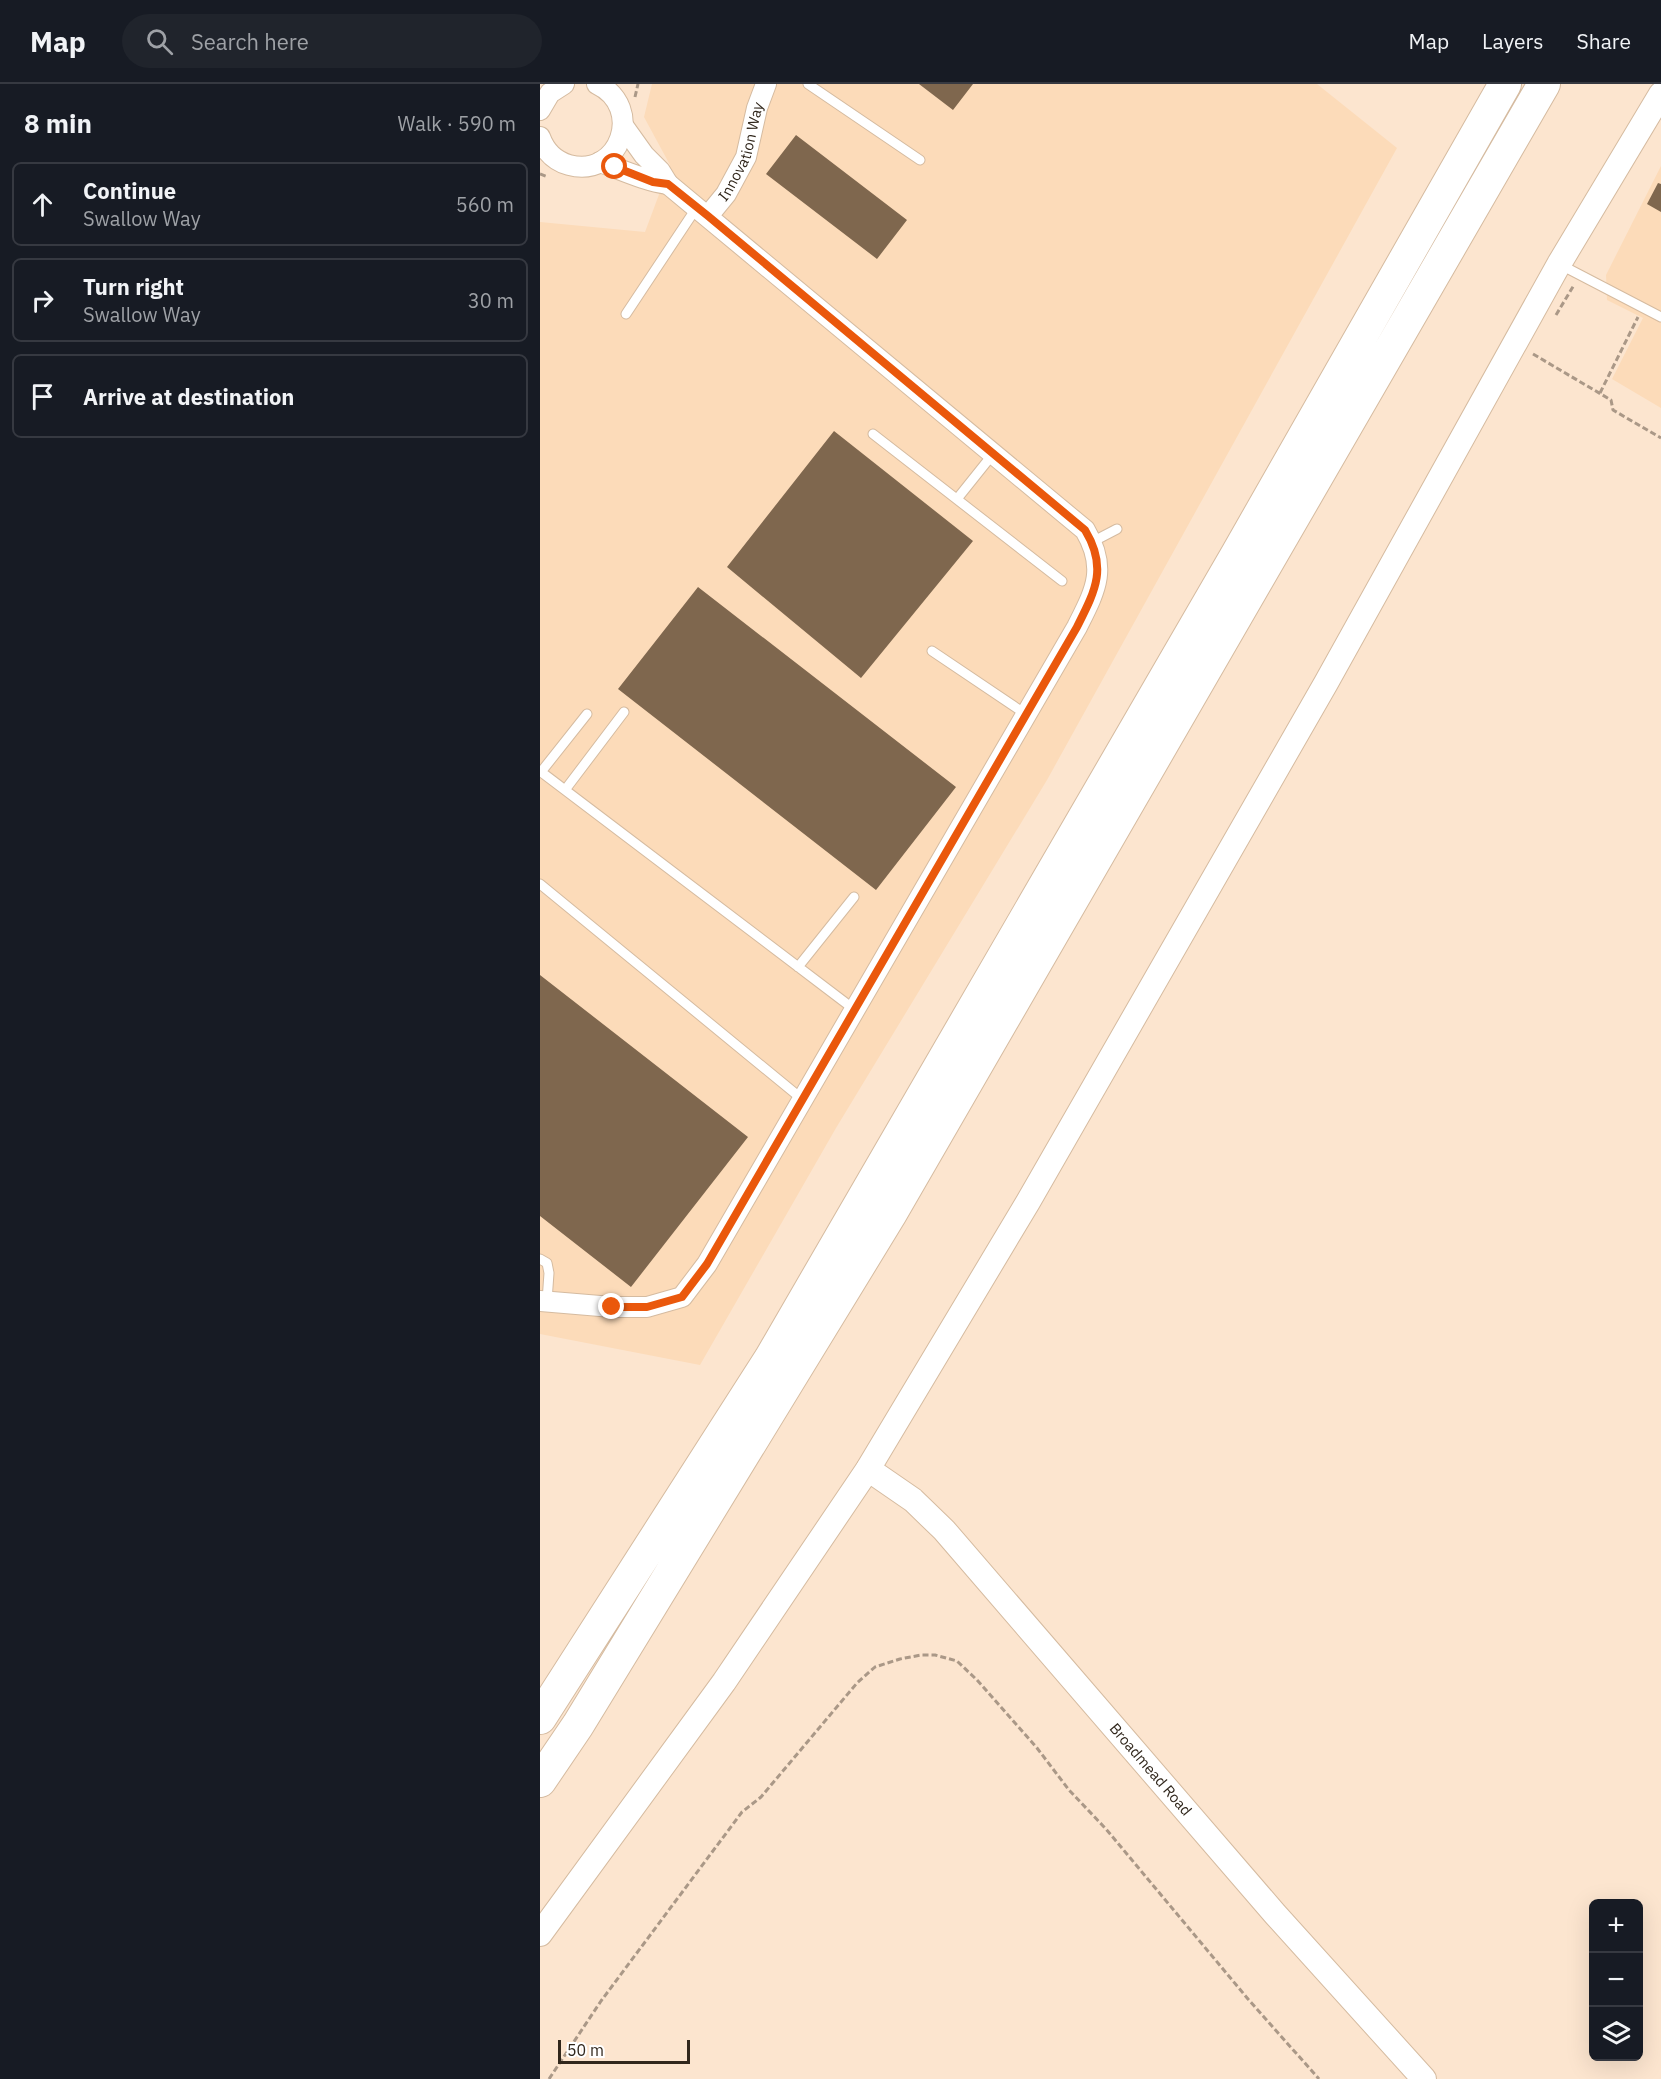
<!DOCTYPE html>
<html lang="en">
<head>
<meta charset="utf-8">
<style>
  body { margin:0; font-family:"IBM Plex Sans",sans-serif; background:#20242c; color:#f1f3f6 }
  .controls { position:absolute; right:18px; bottom:18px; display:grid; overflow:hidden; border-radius:9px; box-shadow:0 6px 24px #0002 }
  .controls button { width:54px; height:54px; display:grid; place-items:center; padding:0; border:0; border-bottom:2px solid #363941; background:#171b24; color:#f1f3f6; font:30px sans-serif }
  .scale { position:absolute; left:18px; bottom:15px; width:132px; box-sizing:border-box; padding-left:6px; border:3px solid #31271c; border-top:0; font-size:16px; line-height:21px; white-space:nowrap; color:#31271c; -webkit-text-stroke:4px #fff; paint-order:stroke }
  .stop { position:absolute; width:18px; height:18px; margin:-14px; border:4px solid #ea580c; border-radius:50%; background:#fff }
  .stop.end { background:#ea580c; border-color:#fff; box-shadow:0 2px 6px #0008 }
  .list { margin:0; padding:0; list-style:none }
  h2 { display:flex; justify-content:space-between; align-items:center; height:78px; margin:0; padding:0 24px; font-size:26px }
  h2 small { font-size:20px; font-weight:400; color:#9ea1a6 }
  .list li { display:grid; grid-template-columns:39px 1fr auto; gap:18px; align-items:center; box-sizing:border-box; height:84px; margin:0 12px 12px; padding:0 12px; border:2px solid #363941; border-radius:9px }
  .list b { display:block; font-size:22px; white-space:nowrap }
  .list p { margin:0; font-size:20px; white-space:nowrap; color:#9ea1a6 }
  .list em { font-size:20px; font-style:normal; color:#9ea1a6 }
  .icon { flex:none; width:33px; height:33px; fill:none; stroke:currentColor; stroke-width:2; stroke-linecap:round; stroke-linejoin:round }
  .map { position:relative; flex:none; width:1121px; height:1995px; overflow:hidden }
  header { display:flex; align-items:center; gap:36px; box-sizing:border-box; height:84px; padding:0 30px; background:#171b24; border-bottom:2px solid #363941 }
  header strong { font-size:28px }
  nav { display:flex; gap:33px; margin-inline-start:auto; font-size:21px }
  .search { width:420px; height:54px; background:#20242c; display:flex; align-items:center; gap:15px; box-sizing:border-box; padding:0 21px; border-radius:33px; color:#9ea1a6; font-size:22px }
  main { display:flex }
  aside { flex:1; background:#171b24 }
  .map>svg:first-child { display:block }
  .built { fill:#fcdbb9 }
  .building { fill:#7f674e }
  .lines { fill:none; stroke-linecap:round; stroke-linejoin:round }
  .service-casing { stroke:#d5bba0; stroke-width:11 }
  .minor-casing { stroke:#d5bba0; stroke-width:22 }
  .tertiary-casing { stroke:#d5bba0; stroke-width:26 }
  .trunk-casing { stroke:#d5bba0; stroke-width:34 }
  .path { stroke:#aa9887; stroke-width:3; stroke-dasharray:6 3; stroke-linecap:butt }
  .service { stroke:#fff; stroke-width:9 }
  .minor { stroke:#fff; stroke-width:20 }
  .tertiary { stroke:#fff; stroke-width:24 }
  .trunk { stroke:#fff; stroke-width:32 }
  .route { stroke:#ea580c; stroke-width:8 }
  .labels { text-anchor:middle; stroke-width:6; stroke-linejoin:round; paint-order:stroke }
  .street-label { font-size:15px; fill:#31271c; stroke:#fff }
</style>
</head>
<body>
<header>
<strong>Map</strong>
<div class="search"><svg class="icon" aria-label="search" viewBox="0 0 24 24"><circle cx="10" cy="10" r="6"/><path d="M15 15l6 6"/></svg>Search here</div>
<nav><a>Map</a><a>Layers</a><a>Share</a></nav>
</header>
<main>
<aside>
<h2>8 min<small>Walk · 590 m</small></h2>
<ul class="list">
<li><svg class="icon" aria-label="ahead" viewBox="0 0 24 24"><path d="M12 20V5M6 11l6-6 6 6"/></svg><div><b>Continue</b><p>Swallow Way</p></div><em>560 m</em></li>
<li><svg class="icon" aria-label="right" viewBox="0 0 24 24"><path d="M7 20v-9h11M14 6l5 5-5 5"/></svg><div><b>Turn right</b><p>Swallow Way</p></div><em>30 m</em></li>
<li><svg class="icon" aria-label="arrive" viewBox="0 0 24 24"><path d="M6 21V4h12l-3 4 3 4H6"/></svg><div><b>Arrive at destination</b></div></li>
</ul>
</aside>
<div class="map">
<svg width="1121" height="1995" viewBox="0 0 1121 1995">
  <rect width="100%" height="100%" fill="#fce5cf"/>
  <path class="built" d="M 112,0 L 777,0 L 857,64 L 507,696 L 296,1044 L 160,1281 L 0,1250 L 0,138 L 105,148 L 130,81 L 104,33 Z
    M 1121,82 L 1121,324 L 1072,295 L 1103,234 L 1067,216 L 1066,191 Z"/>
  <path class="building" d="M 379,0 L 433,0 L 413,26 Z
    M 256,51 L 367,136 L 337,175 L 226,90 Z
    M 1118,99 L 1121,100 L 1121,128 L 1107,120 Z
    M 294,347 L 433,457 L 321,594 L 187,483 Z
    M 158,503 L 416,703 L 336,806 L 78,605 Z
    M 0,891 L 208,1053 L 91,1203 L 0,1132 Z"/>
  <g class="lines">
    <g class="service-casing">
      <path id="service" d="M 268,0 L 380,76
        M 1019,180 L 1121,233
        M 86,230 L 157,123
        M 333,350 L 522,497
        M 417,415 L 453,370
        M 552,458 L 577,445
        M 392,567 L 487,631
        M 0,687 L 315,926
        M 1,688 L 47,630
        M 25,706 L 84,628
        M 0,800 L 262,1015
        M 258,883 L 314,813
        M 0,1175 L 7,1179 L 9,1189 L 7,1217"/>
    </g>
    <g class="minor-casing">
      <g id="minor">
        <path d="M 0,26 L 10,9 L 24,0"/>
        <path d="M 0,53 C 5,67 15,77 29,81 C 80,95 105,23 57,0"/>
        <path d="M 60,78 C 82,86 105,97 128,100 L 120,87 L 104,71 L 84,43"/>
        <path id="s1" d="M 168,132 L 186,110 L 206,73 L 217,24 L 226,0"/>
        <path d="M 0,1217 L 72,1223 L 107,1223 L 142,1213 L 167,1180 L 537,543 C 555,507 568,485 545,446 L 128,100"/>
      </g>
    </g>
    <g class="tertiary-casing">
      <g id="tertiary">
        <path id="s2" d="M 328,1385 L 373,1416 L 404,1446 L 735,1830 L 884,1995"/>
        <path d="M 0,1850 L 184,1598 L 328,1385 L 488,1118 L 786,599 L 1019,180 L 1121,10"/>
      </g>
    </g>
    <g class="trunk-casing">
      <path id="trunk" d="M 0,1634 L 230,1275 L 697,470 L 965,0
        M 0,1697 L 38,1641 L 350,1131 L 1004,0"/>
    </g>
    <path class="path" d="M 95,13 L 98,0
      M 0,90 L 8,93
      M 1016,231 L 1034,201
      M 993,270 L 1071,316 L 1073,326 L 1121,354
      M 1060,309 L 1098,233
      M 9,1995 L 61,1917 L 202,1728 L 221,1713 L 317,1599 L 335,1583 L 360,1575 L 381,1571 L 395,1571 L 417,1577 L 437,1596 L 497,1664 L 529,1706 L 566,1745 L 708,1915 L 779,1995"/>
    <use href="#service" class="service"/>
    <use href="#minor" class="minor"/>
    <use href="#tertiary" class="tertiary"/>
    <use href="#trunk" class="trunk"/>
  </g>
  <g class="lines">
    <path class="route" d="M 72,1223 L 107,1223 L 142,1213 L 167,1180 L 537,543 C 555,507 568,484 545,446 L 168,132 L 128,100 L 113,98 L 75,83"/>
  </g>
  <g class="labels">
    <g class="street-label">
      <text dy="5" stroke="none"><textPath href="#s1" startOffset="74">Innovation Way</textPath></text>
      <text dy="5" stroke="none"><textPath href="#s2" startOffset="414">Broadmead Road</textPath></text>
    </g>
  </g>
</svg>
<div class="controls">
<button>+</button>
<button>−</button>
<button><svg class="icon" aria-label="layers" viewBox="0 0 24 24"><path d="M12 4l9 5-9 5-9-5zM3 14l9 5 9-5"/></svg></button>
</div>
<div class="scale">50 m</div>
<div class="stop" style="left:75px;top:83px"></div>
<div class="stop end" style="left:72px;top:1223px"></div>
</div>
</main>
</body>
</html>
